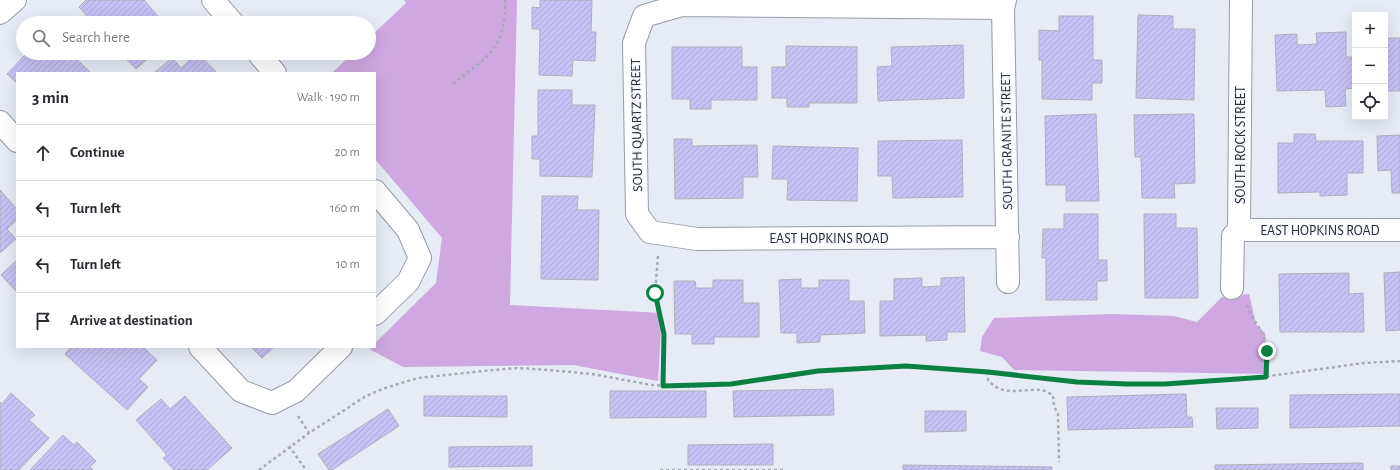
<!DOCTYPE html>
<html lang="en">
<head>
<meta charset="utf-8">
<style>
  body { margin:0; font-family:"Alegreya Sans",sans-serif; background:#f2f2f3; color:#2b2b33 }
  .controls { position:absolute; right:12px; top:12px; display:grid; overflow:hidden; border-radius:0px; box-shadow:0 4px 16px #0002 }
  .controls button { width:36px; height:36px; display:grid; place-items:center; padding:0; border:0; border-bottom:1px solid #e1e1e2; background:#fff; color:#2b2b33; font:20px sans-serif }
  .stop { position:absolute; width:12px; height:12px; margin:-9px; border:3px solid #0b8043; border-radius:50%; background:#fff }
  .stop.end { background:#0b8043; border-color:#fff; box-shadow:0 1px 4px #0008 }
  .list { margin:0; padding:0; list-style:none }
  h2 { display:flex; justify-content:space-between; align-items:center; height:52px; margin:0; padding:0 16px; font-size:17px }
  h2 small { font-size:13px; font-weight:400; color:#7c7c81 }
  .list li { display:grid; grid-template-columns:26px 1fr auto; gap:12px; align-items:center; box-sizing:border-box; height:56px; padding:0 16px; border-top:1px solid #e1e1e2 }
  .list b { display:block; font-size:15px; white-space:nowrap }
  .list em { font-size:13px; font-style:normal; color:#7c7c81 }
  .icon { flex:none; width:22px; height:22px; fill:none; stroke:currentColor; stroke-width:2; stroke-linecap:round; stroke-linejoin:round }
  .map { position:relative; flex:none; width:1400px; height:470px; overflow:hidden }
  .search { position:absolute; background:#fff; box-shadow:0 4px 16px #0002; left:16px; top:16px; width:360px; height:44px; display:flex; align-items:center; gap:10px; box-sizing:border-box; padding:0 14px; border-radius:22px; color:#7c7c81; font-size:15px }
  .panel { position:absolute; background:#fff; box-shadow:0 4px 16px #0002; left:16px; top:72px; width:360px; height:276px; border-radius:0px }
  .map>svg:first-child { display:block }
  .park { fill:#cfa8e1 }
  .building { fill:url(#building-hatch); stroke:#b0afba }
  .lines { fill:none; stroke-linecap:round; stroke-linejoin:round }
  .street-casing { stroke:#979ca6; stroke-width:24 }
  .path { stroke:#a6aab3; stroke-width:2.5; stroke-dasharray:3 3; stroke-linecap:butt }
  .street { stroke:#fff; stroke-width:22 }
  .route { stroke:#0b8043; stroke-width:5 }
  .labels { text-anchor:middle; stroke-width:3; stroke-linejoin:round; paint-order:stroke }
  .street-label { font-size:14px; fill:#292b2f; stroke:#f5f9ff }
</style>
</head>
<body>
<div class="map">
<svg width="1400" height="470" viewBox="0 0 1400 470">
  <defs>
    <pattern id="building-hatch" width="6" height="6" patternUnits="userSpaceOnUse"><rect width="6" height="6" fill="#c7c2f5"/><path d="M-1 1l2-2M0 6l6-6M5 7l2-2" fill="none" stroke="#aba7d2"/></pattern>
  </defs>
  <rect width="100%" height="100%" fill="#e6ebf6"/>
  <path class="park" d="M 404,0 L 517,0 L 510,305 L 662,313 L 658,381 L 573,365 L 403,367 L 369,349 L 375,347 L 375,343 L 436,283 L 442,238 L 375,159 L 375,73 L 332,73 L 353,53 L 369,53 L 369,38 L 406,3 Z
    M 1249,294 L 1256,324 L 1265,333 L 1269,374 L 1014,370 L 1002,357 L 980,351 L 982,337 L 994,318 L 1112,314 L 1174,316 L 1197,322 L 1222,297 Z"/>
  <path class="building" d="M 86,0 L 144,0 L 164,23 L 93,23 L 79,7 Z
    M 540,0 L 592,0 L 591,32 L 596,32 L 595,61 L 573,60 L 572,76 L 539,75 L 540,29 L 532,29 L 532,7 L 540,8 Z
    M 1138,15 L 1173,16 L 1173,29 L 1195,29 L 1194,100 L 1136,98 Z
    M 1059,16 L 1093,16 L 1093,60 L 1102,60 L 1102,83 L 1092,83 L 1092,100 L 1042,99 L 1042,60 L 1039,60 L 1039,30 L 1059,31 Z
    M 1346,32 L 1346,57 L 1355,57 L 1355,88 L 1345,89 L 1346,106 L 1326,107 L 1325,90 L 1277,91 L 1275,35 L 1297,34 L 1297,45 L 1317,44 L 1316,33 Z
    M 1385,38 L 1400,38 L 1400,91 L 1385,91 Z
    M 963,45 L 964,98 L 878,101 L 877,67 L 892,66 L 891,47 Z
    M 786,46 L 857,47 L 857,103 L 809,103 L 809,107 L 787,107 L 787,98 L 772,98 L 772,67 L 786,67 Z
    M 672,47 L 742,47 L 742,67 L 757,67 L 757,100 L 711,100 L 711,109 L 690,109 L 690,99 L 672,99 Z
    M 27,53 L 70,53 L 91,73 L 17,73 L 17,83 L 7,74 Z
    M 120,53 L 154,53 L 136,69 Z
    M 198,53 L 217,73 L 154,73 L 172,58 L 181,68 Z
    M 538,90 L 572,90 L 572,105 L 595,105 L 592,177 L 540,176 L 540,159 L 532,159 L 532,136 L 538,136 Z
    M 1096,114 L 1099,201 L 1066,201 L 1066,185 L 1046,185 L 1045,116 Z
    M 1194,114 L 1195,183 L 1174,184 L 1175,198 L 1142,198 L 1141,157 L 1135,157 L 1134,115 Z
    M 1294,134 L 1315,134 L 1316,141 L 1363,141 L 1363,173 L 1347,173 L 1347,195 L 1320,196 L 1320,192 L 1278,193 L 1278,143 L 1294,143 Z
    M 1400,135 L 1400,193 L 1392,193 L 1391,170 L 1378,171 L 1377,136 Z
    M 674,139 L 692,139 L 692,146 L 757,145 L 758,177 L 743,177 L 743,198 L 675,199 Z
    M 962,140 L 963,197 L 893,198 L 892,176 L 878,176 L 878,141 Z
    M 773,146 L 858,148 L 857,201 L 787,200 L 788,179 L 772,179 Z
    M 0,190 L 17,209 L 17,220 L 7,229 L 16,239 L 0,253 Z
    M 542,196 L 578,196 L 577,210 L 599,210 L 598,280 L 541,279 Z
    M 1064,214 L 1098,214 L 1098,260 L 1107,260 L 1107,281 L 1097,281 L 1097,300 L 1046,300 L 1046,258 L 1042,258 L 1043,229 L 1064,229 Z
    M 1144,214 L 1176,214 L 1176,228 L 1197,228 L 1198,298 L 1145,298 Z
    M 17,260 L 17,292 L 1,275 Z
    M 1400,272 L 1400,330 L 1386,331 L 1384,273 Z
    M 1349,273 L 1349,294 L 1363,293 L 1364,332 L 1280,332 L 1279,274 Z
    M 964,277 L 965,332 L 947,332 L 947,340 L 926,341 L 926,335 L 880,336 L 880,301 L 894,301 L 894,279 L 922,278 L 922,287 L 941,286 L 941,278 Z
    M 801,279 L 801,288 L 819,288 L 819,280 L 849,280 L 849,301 L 864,301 L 865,333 L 820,335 L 820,342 L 797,343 L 797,333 L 781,333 L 779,280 Z
    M 713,280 L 743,280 L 743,303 L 759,303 L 759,337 L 714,337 L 714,344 L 692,344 L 692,334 L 675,334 L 674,281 L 695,281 L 696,288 L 713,288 Z
    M 71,347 L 143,347 L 157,360 L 139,379 L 148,387 L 127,410 L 65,354 Z
    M 251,347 L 274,347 L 262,358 Z
    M 833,389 L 834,415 L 734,417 L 733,391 Z
    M 610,391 L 706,391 L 706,417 L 610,418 Z
    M 11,393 L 35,415 L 29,420 L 49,438 L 19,470 L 0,470 L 0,402 L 2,404 Z
    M 1186,394 L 1187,417 L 1192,417 L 1193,427 L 1068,430 L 1067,397 Z
    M 1400,394 L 1400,426 L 1290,428 L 1290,395 Z
    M 185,396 L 232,448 L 207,470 L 174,470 L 163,458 L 167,455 L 136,420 L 161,399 L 170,409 Z
    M 424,396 L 507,396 L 507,417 L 424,416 Z
    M 1216,408 L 1258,408 L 1258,428 L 1217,429 Z
    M 388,409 L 399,426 L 332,470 L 329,470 L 318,454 Z
    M 925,411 L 966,411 L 966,431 L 925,432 Z
    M 63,435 L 74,445 L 77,442 L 96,461 L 90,467 L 93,470 L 30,470 Z
    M 773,444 L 773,465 L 688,465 L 688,445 Z
    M 532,446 L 532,466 L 449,467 L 449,447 Z
    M 1363,463 L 1363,470 L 1215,470 L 1215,465 Z
    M 903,465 L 1052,467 L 1052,470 L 903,470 Z
    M 1391,466 L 1400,466 L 1400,470 L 1391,470 Z"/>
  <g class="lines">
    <g class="street-casing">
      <path id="street" d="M 213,0 L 233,23
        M 1005,0 L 1003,8 L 1008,282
        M 1003,8 L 682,5 L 644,16 L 634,43 L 637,214 L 650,232 L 697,239 L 1008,237
        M 0,13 L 15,0
        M 258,53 L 275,73
        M 0,122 L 17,141
        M 375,191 L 408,230 L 420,258 L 408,282 L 375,314
        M 1239,230 L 1400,230
        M 1232,288 L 1233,236 L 1239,230 L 1241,0
        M 200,347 L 241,391 L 272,403 L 296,391 L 341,347"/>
    </g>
    <path class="path" d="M 453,84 C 488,56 506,49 505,0
      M 658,256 L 655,293 L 664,334 L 663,386
      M 1247,305 C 1250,316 1257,323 1262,333 C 1269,346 1266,362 1266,377
      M 988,372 L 988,380 C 1007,403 1037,380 1053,396 L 1054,406 L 1058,414 L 1059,462
      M 298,416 L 309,433
      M 289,446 L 306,470
      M 259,470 L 309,433 L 366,396 L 385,388 L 418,378 L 483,371 L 517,368 L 549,370 L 592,374 L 652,385 L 690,387 L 731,384 L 818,371 L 906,366 L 988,372 L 1077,382 L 1165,384 L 1240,380 L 1364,363 L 1400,361
      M 660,470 L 786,470"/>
    <use href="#street" class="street"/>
  </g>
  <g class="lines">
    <path class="route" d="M 655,293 L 664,334 L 663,386 L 731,384 L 818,371 L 906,366 L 988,372 L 1077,382 L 1127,384 L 1165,384 L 1266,377 L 1267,351"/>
  </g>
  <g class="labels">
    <g class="street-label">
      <text transform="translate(636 125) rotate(-91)" y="5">SOUTH QUARTZ STREET</text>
      <text transform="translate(1006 141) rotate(-91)" y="5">SOUTH GRANITE STREET</text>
      <text transform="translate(1240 145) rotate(-90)" y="5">SOUTH ROCK STREET</text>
      <text x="1320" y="235">EAST HOPKINS ROAD</text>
      <text x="829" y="243">EAST HOPKINS ROAD</text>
    </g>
  </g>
</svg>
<div class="controls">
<button>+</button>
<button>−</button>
<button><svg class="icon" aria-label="locate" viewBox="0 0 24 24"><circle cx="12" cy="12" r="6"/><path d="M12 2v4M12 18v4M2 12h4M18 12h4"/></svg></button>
</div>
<div class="stop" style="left:655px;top:293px"></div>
<div class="stop end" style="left:1267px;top:351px"></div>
<div class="search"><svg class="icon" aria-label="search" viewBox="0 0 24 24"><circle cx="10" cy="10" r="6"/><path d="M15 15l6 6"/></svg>Search here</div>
<section class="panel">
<h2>3 min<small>Walk · 190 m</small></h2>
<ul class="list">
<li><svg class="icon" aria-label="ahead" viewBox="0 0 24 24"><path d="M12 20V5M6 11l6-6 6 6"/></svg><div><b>Continue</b></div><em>20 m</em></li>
<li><svg class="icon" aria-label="left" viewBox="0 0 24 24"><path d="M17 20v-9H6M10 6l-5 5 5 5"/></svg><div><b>Turn left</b></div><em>160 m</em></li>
<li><svg class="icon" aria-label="left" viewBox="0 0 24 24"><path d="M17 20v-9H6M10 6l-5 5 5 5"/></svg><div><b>Turn left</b></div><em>10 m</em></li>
<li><svg class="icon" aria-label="arrive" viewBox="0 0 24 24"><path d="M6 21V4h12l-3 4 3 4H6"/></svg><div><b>Arrive at destination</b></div></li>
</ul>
</section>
</div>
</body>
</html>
